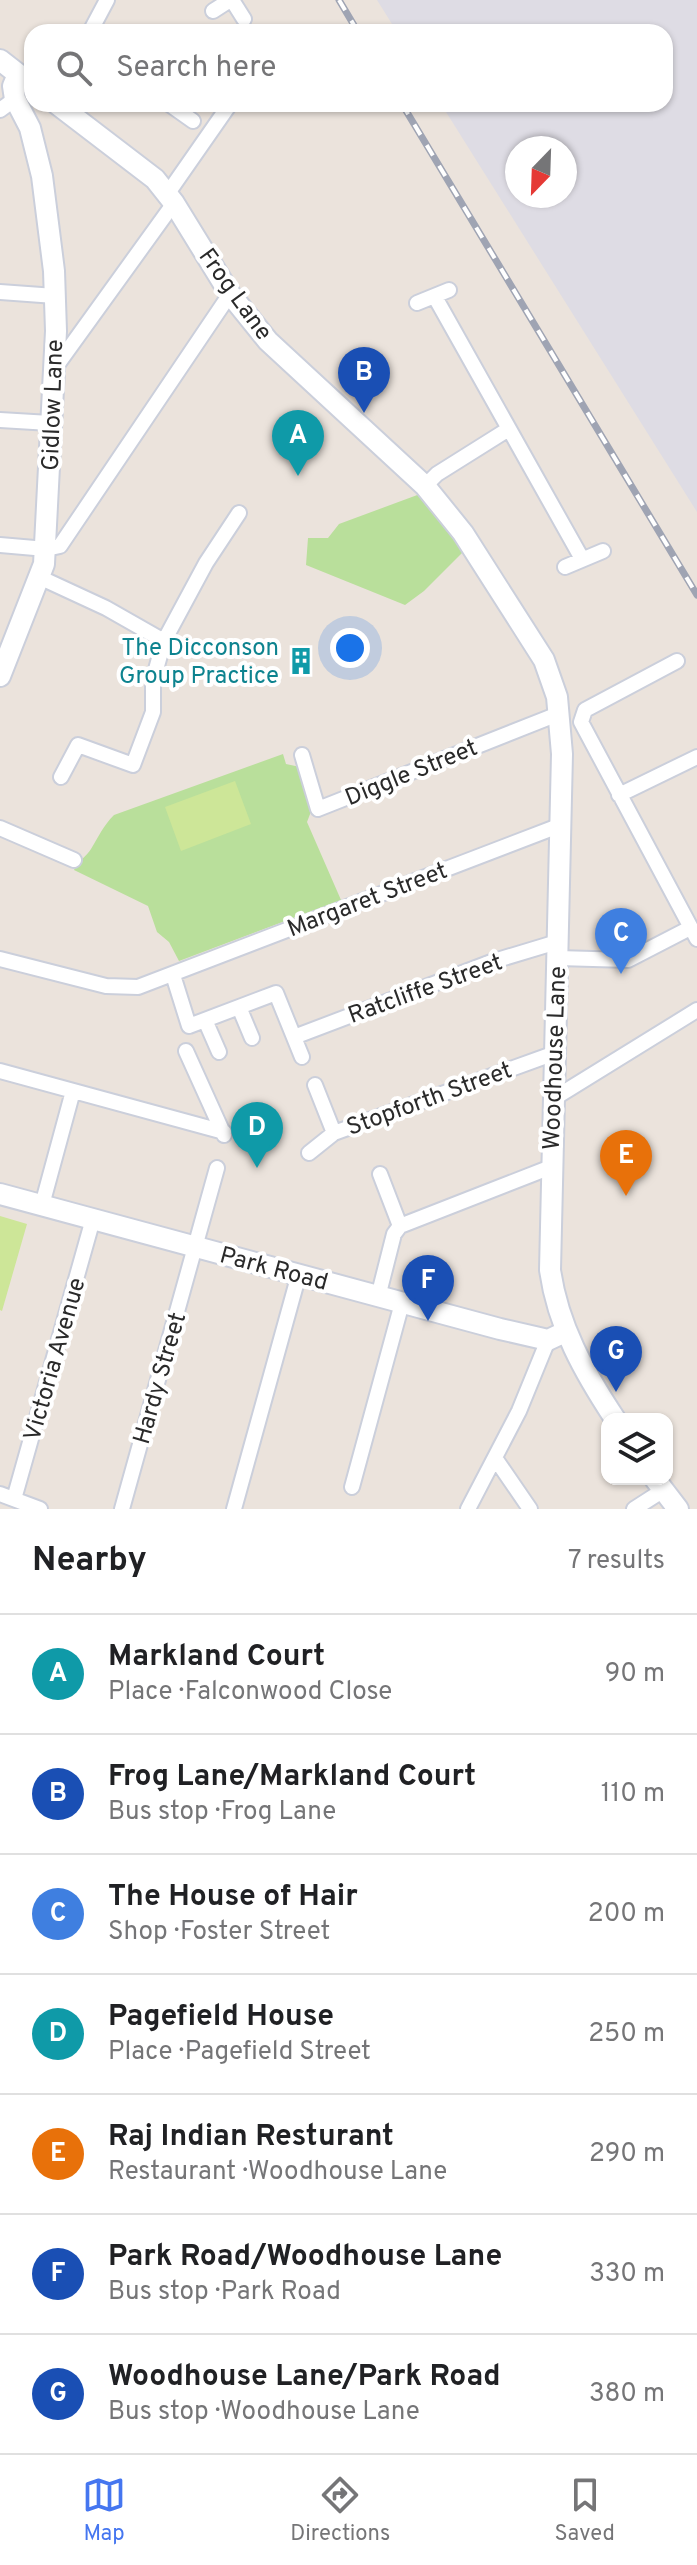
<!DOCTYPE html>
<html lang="en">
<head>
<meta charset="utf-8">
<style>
  body { margin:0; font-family:Overpass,sans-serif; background:#f2f2f2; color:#202124 }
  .controls { position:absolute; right:24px; bottom:24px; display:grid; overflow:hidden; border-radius:16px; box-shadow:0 2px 6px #0004 }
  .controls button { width:72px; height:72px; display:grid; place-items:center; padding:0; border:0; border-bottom:2px solid #e0e0e0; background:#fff; color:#202124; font:40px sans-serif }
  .compass { position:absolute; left:505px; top:136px; width:72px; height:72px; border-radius:50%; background:#fff; box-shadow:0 2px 6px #0004; rotate:203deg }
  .you { position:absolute; left:350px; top:648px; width:28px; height:28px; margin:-20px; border:6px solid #fff; border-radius:50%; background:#1a73e8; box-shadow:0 0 0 12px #1a73e833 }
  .badge { display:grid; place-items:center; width:52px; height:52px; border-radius:50%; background:#4576f0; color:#fff; font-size:26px; font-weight:700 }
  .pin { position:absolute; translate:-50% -66px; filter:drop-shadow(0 2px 4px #0008) }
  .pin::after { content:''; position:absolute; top:42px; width:28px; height:24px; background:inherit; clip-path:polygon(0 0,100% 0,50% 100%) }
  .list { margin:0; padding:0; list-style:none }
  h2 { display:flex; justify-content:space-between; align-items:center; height:104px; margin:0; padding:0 32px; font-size:34px }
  h2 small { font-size:26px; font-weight:400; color:#757577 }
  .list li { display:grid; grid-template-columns:52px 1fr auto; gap:24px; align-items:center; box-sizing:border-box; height:120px; padding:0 32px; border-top:2px solid #e0e0e0 }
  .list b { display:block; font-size:30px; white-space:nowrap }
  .list p { margin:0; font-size:26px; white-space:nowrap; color:#757577 }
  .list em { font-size:26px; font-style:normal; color:#757577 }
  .icon { flex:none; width:44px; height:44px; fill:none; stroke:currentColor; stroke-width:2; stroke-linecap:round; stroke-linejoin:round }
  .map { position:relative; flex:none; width:697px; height:1509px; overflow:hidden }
  .search { position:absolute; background:#fff; box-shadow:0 2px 6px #0004; left:24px; right:24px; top:24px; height:88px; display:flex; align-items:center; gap:20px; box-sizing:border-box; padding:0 28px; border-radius:24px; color:#757577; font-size:30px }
  .sheet { height:944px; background:#fff }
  nav { display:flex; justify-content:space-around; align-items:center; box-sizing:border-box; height:112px; border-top:2px solid #e0e0e0; background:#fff; font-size:22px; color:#757577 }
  nav a { display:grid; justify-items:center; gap:4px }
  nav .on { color:#4576f0 }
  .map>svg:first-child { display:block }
  .industrial { fill:#dedce4; fill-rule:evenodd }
  .green { fill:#b9df9b }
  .pitch { fill:#cde698 }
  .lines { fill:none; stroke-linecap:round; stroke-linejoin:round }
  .street-casing { stroke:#cbcfdb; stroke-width:18 }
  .secondary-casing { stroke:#cbcfdb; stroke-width:24 }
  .street { stroke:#fff; stroke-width:14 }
  .secondary { stroke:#fff; stroke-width:20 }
  .rail-casing { stroke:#9fa4b3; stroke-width:7 }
  .rail { stroke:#fff; stroke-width:4; stroke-dasharray:12; stroke-linecap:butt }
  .labels { text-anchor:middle; stroke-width:8; stroke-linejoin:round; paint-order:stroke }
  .street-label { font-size:24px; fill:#2a2a2a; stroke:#fff }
  .culture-label { font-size:24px; fill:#0d838f; stroke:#fff; text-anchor:end }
</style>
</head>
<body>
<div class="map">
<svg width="697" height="1509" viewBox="0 0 697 1509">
  <rect width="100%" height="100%" fill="#ebe3dc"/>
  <path class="industrial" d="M 377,0 L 697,0 L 697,512 L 441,104 L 665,104 L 665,32 L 397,32 ZM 517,148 L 565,148 L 565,196 L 517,196 Z"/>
  <path class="green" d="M 420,494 L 464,551 L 424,591 L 405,605 L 306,565 L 308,538 L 328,538 L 339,524 Z
    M 283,754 L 286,764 L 300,767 L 312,809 L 307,822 L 341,900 L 179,961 L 169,942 L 157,932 L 148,906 L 74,870 C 79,860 86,857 91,849 C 99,836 103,826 114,815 Z"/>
  <path class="pitch" d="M 235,781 L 251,824 L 181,851 L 165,807 Z
    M 0,1216 L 27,1224 L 2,1311 L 0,1310 Z"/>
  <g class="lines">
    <g class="street-casing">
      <path id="street" d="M 232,0 L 244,19
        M 213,11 L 230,0
        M 90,32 L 107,0
        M 169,104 L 193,121
        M 0,110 L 15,99
        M 168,193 L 230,104
        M 0,292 L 55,296
        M 435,297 L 581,557
        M 417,303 L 449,290
        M 55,368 L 174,203
        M 0,420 L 50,423
        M 425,486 L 437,474 L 507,430
        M 0,545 L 46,549 L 60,546 L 230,294
        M 565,567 L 603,551
        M 39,577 L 106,608 L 164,641 L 153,680 L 153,712 L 133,765 L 78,745 L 61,777
        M 164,641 L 206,563 L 239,513
        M 677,661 L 585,710 L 581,722 L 697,939
        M 302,755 L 318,809 L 558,714
        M 619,795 L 697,757
        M 0,828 L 74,860
        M 558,958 L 628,960 L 690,928
        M 0,959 L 106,986 L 138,987 L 561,825
        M 173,975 L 189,1026 L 276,993 L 302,1057
        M 239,1007 L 252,1038
        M 205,1020 L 219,1052
        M 294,1037 L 494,961 L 557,942
        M 186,1051 L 224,1135
        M 0,1071 L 224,1132
        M 315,1085 L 334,1133
        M 553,1099 L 697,1010
        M 309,1153 L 334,1133 L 555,1053
        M 380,1174 L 400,1226
        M 42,1205 L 73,1091
        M 378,1297 L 394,1234 L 400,1226 L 551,1167
        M 495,1458 L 530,1509
        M 352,1487 L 402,1303
        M 0,1494 L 40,1509
        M 14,1499 L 93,1219
        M 122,1509 L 217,1168
        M 234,1509 L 299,1274
        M 468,1509 L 519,1411 L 548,1340
        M 634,1509 L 662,1491"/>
    </g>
    <g class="secondary-casing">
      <path id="secondary" d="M 0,60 L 32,85
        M 57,104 L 155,179 L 174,203 L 230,294 L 268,341 L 425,486 L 463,533 L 544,660 L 557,697 L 562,754 L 550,1270 C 558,1326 584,1372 615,1419
        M 0,676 L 44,564 L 56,331 L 54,271 L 42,176 L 30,128 L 15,99 L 13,86 L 18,74
        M 0,1194 L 500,1329 L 548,1340 L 565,1332
        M 655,1479 L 678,1509"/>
    </g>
    <use href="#street" class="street"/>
    <use href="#secondary" class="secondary"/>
    <g class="rail-casing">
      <path id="rail" d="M 339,0 L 358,32
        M 402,104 L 697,595"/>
    </g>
    <use href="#rail" class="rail"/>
  </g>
  <defs>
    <g id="building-bare" transform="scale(2.16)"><path d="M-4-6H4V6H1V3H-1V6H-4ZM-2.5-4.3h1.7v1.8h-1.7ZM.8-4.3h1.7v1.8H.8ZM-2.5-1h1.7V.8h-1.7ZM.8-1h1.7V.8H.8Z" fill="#0f9aa8" stroke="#fff" stroke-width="2.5" paint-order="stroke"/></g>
  </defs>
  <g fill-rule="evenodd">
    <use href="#building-bare" x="301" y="661"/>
  </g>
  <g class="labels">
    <g class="street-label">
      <text transform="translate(236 294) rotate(54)" y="8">Frog Lane</text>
      <text transform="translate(52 405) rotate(-88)" y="8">Gidlow Lane</text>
      <text transform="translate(411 772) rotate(-22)" y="8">Diggle Street</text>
      <text transform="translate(367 899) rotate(-21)" y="8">Margaret Street</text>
      <text transform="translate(425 988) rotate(-20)" y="8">Ratcliffe Street</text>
      <text transform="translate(554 1058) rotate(-88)" y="8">Woodhouse Lane</text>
      <text transform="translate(429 1098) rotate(-20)" y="8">Stopforth Street</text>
      <text transform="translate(274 1268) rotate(15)" y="8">Park Road</text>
      <text transform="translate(54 1359) rotate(-74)" y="8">Victoria Avenue</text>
      <text transform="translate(159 1378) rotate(-74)" y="8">Hardy Street</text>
    </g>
    <g class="culture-label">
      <text x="279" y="655">The Dicconson<tspan x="279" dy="28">Group Practice</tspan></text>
    </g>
  </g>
</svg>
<div class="controls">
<button><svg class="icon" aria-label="layers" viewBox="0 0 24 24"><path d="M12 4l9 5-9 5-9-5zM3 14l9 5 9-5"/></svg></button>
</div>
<svg class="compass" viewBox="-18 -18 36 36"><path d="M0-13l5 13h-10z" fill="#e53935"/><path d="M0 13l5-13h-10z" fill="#757577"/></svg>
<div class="you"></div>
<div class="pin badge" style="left:298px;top:476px;background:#0f9aa8">A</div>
<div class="pin badge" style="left:364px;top:413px;background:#1a4fb4">B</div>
<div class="pin badge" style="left:621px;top:974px;background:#3f7fe0">C</div>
<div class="pin badge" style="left:257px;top:1168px;background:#0f9aa8">D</div>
<div class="pin badge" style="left:626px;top:1196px;background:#e8710a">E</div>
<div class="pin badge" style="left:428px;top:1321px;background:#1a4fb4">F</div>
<div class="pin badge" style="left:616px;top:1392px;background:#1a4fb4">G</div>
<div class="search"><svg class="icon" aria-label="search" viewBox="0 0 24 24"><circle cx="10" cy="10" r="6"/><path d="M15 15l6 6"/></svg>Search here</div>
</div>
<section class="sheet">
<h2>Nearby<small>7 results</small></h2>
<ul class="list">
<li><span class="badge" style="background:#0f9aa8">A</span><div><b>Markland Court</b><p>Place · Falconwood Close</p></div><em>90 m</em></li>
<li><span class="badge" style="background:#1a4fb4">B</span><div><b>Frog Lane/Markland Court</b><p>Bus stop · Frog Lane</p></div><em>110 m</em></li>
<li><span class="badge" style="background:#3f7fe0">C</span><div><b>The House of Hair</b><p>Shop · Foster Street</p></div><em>200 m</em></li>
<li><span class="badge" style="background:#0f9aa8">D</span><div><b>Pagefield House</b><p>Place · Pagefield Street</p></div><em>250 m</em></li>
<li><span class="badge" style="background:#e8710a">E</span><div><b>Raj Indian Resturant</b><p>Restaurant · Woodhouse Lane</p></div><em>290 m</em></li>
<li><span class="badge" style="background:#1a4fb4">F</span><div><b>Park Road/Woodhouse Lane</b><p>Bus stop · Park Road</p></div><em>330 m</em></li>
<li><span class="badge" style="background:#1a4fb4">G</span><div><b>Woodhouse Lane/Park Road</b><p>Bus stop · Woodhouse Lane</p></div><em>380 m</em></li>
</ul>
</section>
<nav>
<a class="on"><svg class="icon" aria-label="map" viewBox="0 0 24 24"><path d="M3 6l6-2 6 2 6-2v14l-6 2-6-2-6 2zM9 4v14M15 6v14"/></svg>Map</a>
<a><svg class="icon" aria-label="directions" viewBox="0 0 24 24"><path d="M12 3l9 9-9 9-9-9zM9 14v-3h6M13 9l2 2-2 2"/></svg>Directions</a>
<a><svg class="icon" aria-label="saved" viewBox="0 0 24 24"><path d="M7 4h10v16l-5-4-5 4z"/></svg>Saved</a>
</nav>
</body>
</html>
